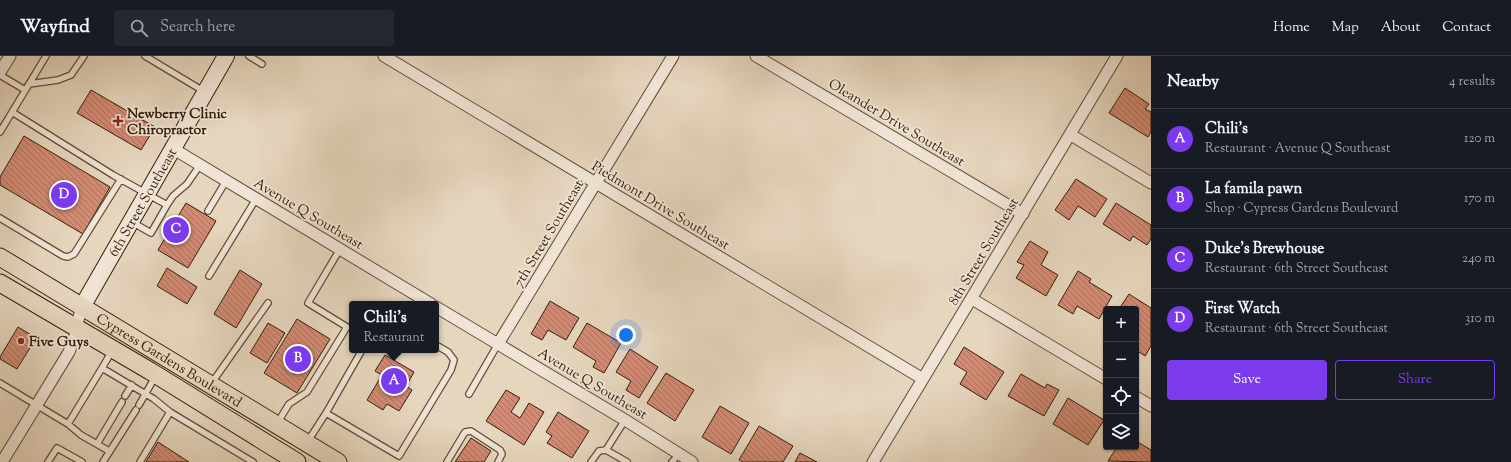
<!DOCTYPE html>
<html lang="en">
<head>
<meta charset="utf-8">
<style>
  body { margin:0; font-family:"Sorts Mill Goudy",serif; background:#242831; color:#f1f3f6 }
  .controls { position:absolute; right:12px; bottom:12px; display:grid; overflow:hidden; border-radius:4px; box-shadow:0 1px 3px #0004 }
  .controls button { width:36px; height:36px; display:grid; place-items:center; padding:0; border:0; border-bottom:1px solid #363941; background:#171b24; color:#f1f3f6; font:20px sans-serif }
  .you { position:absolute; left:626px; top:279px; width:14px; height:14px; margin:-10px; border:3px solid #fff; border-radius:50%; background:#1a73e8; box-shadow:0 0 0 6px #1a73e833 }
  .badge { display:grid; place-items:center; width:26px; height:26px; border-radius:50%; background:#7c3aed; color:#fff; font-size:13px; font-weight:700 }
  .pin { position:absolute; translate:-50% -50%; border:2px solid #fff; box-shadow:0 1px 4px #0006 }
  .popup { position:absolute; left:349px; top:245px; width:90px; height:52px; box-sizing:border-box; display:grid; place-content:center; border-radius:4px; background:#171b24; filter:drop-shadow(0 1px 3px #0005); font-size:13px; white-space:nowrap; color:#9ea1a6 }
  .popup b { font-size:15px; color:#f1f3f6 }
  .popup::after { content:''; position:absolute; left:50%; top:100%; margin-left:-8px; border:8px solid transparent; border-top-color:#171b24 }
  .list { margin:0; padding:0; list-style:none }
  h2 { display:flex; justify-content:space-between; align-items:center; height:52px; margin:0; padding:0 16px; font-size:17px }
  h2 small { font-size:13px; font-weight:400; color:#9ea1a6 }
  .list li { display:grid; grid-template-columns:26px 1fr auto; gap:12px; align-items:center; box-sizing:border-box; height:60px; padding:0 16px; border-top:1px solid #363941 }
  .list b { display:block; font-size:15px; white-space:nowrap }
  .list p { margin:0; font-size:13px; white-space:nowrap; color:#9ea1a6 }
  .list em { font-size:13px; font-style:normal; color:#9ea1a6 }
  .actions { display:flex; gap:8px; padding:12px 16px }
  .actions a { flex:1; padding:9px 0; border:1px solid #7c3aed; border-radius:4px; text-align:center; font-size:14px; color:#7c3aed }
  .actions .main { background:#7c3aed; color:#fff }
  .icon { flex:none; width:22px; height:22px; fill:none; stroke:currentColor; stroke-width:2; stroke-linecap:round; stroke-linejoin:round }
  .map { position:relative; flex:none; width:1151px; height:406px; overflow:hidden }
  header { display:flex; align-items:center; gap:24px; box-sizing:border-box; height:56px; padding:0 20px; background:#171b24; border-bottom:1px solid #363941 }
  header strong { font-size:19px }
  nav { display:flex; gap:22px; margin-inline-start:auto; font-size:14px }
  .search { width:280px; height:36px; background:#242831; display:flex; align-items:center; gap:10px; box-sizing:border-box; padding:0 14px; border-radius:4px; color:#9ea1a6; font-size:15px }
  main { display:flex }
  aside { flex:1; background:#171b24 }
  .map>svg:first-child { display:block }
  .building { fill:url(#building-back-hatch); stroke:#341e08 }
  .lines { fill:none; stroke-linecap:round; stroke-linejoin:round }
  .lane-casing { stroke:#604c36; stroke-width:8 }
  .street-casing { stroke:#604c36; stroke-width:13 }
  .secondary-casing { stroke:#341e08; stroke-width:18 }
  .primary-casing { stroke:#341e08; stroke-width:19 }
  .lane { stroke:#efe4d5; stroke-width:5.5 }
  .street { stroke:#efe4d5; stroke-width:11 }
  .secondary { stroke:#efe4d5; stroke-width:16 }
  .primary { stroke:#e6d6be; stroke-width:17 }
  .poi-dot { fill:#8f2418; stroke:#efe4d5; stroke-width:1.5 }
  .labels { text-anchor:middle; stroke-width:3.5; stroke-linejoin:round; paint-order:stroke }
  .poi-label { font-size:14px; font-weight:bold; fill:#341e08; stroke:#efe4d5; text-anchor:start }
  .street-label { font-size:14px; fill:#341e08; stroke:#efe4d5 }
</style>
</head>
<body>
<header>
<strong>Wayfind</strong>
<div class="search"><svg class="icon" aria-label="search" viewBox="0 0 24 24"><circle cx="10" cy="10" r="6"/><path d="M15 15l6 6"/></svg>Search here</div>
<nav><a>Home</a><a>Map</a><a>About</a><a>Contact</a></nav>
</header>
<main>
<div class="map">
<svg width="1151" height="406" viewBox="0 0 1151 406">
  <defs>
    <pattern id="building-back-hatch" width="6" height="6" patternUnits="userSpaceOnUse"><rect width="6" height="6" fill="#d48a73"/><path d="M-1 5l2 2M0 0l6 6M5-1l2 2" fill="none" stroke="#ad705c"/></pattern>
  </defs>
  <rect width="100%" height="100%" fill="#e6d6be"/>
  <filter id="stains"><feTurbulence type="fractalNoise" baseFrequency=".005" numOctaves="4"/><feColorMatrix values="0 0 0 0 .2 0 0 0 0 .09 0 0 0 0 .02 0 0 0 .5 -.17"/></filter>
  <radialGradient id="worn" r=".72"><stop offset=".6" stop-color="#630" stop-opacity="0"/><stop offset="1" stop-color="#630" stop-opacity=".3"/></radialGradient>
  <path class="building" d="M 1125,32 L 1149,48 L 1145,53 L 1151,56 L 1151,76 L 1148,81 L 1109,57 Z
    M 91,34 L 155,71 L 141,94 L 77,57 Z
    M 24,80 L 110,131 L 83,178 L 0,129 L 0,121 Z
    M 1076,123 L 1107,143 L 1095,161 L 1078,150 L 1069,164 L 1055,154 Z
    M 186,147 L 216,165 L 188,212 L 158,194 Z
    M 1116,147 L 1151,169 L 1151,183 L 1147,189 L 1133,180 L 1130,185 L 1103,168 Z
    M 1030,185 L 1048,196 L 1041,209 L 1058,219 L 1046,240 L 1016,222 L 1024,209 L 1017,206 Z
    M 167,212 L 197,231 L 187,248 L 157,230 Z
    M 240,214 L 262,228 L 236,272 L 214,258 Z
    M 1078,215 L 1091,223 L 1089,226 L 1112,240 L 1099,263 L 1077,250 L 1073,258 L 1058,249 Z
    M 1129,238 L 1151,252 L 1151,290 L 1145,300 L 1136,294 L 1136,253 L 1119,253 Z
    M 550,245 L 579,262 L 566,284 L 548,274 L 542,284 L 531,278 Z
    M 297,263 L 330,283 L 297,337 L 264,317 Z
    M 268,267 L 285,277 L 267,307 L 250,297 Z
    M 587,267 L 621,287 L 604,317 L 593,311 L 596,305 L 573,291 Z
    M 18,271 L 36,282 L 17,313 L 0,303 L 0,301 Z
    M 964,291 L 1004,316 L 986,344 L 960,328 L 967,316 L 954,308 Z
    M 630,293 L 658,311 L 639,342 L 626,334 L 631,325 L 616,316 Z
    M 385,299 L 414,316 L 406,330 L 412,334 L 399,355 L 387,348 L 383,354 L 367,344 L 382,319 L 375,315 Z
    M 666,317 L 694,334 L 675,365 L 647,347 Z
    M 1021,318 L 1045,332 L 1047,328 L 1059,334 L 1044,360 L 1008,340 Z
    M 506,334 L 520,342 L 511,356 L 520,362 L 529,347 L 544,356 L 524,389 L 486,365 Z
    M 1068,342 L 1104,364 L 1088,389 L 1053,368 Z
    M 720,350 L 749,367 L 731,398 L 702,381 Z
    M 558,356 L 589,375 L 572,402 L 547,387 L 552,380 L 546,376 Z
    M 759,370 L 793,390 L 783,406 L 743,406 L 739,404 Z
    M 471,382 L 491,395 L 484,406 L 455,406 Z
    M 1136,385 L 1151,394 L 1151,406 L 1108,405 L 1117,391 L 1136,391 Z
    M 158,386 L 189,406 L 146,406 Z
    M 800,397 L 817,406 L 795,406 Z"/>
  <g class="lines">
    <g class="lane-casing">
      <path id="lane" d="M 145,0 L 205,36
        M 249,0 L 262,8
        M 0,19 L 25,34
        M 29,28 L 58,24 L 71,19 L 84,0
        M 12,56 L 113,119 L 167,149 L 151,177 L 132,166
        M 0,76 L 46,0
        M 167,149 L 173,140 L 187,128 L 200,109
        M 208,155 L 226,125
        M 0,162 L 63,200 L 68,201 L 74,198 L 121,123
        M 209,220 L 256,143
        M 102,312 L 112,295
        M 0,327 L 68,368 L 102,312 L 154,343 L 170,356
        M 211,328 L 268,247
        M 469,338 L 498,288
        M 125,340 L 132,329
        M 139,349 L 155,321
        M 326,357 L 399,400 L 451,314 L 454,304 L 448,296 L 436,289
        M 278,366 L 289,348 L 307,336 L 347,271 L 308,247 L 340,193
        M 68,368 L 81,379 L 109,395
        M 308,385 L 326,357 L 362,294
        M 97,388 L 122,346
        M 606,394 L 627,406
        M 48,406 L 57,392 L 82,406
        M 103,406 L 136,354
        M 140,406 L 170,356 L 253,406
        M 447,406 L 465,376 L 471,375 L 500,394 L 502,398 L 498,406
        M 591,406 L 599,395 L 606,394 L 625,364
        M 672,406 L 679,398"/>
    </g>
    <g class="street-casing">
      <path id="street" d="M 384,0 L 923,323
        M 756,0 L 1023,158
        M 0,16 L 10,0
        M 1071,79 L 1151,127
        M 172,92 L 431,248
        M 972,243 L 1106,323
        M 436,251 L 625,364 L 692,406
        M 498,288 L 673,0
        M 1136,341 L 1151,350
        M 2,406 L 69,296 L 75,280 L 76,271 L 82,251
        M 873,406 L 1117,0"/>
    </g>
    <g class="secondary-casing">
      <g id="secondary">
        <path id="s1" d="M 82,251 L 226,0"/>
      </g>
    </g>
    <g class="primary-casing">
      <g id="primary">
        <path id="s2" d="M 0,201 L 338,406"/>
        <path d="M 0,227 L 150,315 L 297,406"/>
      </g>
    </g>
    <use href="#lane" class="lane"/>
    <use href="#street" class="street"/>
    <use href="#secondary" class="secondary"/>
    <use href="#primary" class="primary"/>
  </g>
  <g class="poi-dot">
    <path d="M116 59h4v4h4v4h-4v4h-4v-4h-4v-4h4z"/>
    <circle cx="21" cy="285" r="4"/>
  </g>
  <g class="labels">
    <g class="poi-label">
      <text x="127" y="62">Newberry Clinic<tspan x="127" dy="16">Chiropractor</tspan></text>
      <text x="29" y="290">Five Guys</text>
    </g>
    <g class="street-label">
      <text transform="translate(897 66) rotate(31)" y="5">Oleander Drive Southeast</text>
      <text dy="5" stroke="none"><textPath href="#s1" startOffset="121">6th Street Southeast</textPath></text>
      <text transform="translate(661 149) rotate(31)" y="5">Piedmont Drive Southeast</text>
      <text transform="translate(309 157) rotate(31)" y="5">Avenue Q Southeast</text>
      <text transform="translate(548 177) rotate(-59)" y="5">7th Street Southeast</text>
      <text transform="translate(983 195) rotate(-59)" y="5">8th Street Southeast</text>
      <text dy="5" stroke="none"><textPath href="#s2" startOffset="198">Cypress Gardens Boulevard</textPath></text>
      <text transform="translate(593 327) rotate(31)" y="5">Avenue Q Southeast</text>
    </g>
  </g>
  <rect width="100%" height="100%" filter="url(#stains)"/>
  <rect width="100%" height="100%" fill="url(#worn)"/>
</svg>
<div class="controls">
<button>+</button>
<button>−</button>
<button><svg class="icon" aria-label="locate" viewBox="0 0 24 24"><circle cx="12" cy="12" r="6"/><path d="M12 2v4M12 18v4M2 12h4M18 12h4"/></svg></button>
<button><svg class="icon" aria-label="layers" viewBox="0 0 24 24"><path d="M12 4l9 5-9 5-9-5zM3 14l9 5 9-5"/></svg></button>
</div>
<div class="you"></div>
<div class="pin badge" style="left:394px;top:325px">A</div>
<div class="popup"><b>Chili's</b>Restaurant</div>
<div class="pin badge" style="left:298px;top:303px">B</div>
<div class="pin badge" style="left:176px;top:174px">C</div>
<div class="pin badge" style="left:64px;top:139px">D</div>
</div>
<aside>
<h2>Nearby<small>4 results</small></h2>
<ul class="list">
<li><span class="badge">A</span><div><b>Chili's</b><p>Restaurant · Avenue Q Southeast</p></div><em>120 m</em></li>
<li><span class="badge">B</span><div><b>La famila pawn</b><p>Shop · Cypress Gardens Boulevard</p></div><em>170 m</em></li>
<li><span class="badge">C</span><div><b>Duke's Brewhouse</b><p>Restaurant · 6th Street Southeast</p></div><em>240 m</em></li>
<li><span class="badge">D</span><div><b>First Watch</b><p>Restaurant · 6th Street Southeast</p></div><em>310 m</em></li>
</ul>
<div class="actions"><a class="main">Save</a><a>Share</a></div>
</aside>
</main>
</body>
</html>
